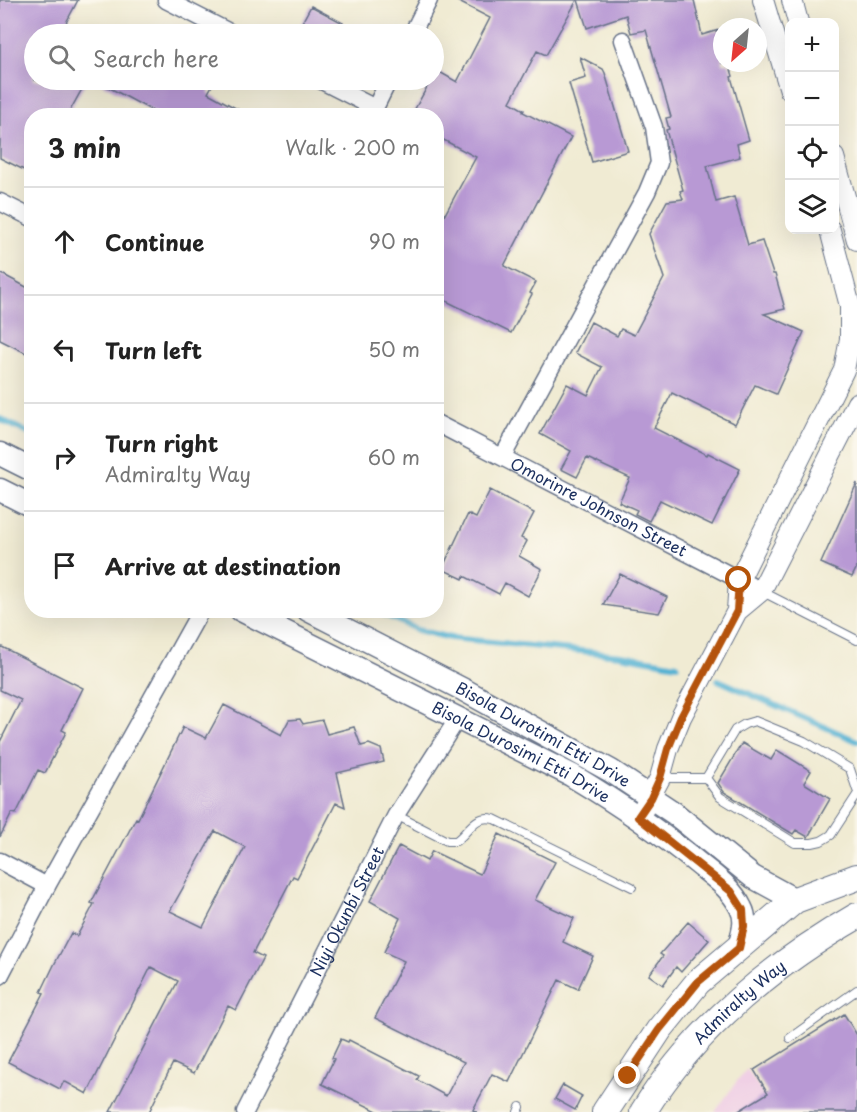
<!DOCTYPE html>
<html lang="en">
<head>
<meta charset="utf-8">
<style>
  body { margin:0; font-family:"Playpen Sans",sans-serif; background:#f2f2f2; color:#222 }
  .controls { position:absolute; right:18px; top:18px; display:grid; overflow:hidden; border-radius:12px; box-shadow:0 6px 24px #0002 }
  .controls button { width:54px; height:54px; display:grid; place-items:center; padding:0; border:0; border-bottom:2px solid #e0e0e0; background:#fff; color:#222; font:30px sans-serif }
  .compass { position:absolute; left:713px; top:18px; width:54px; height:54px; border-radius:50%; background:#fff; box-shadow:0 6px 24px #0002; rotate:207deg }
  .stop { position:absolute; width:18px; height:18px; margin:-14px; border:4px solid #b45309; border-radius:50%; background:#fff }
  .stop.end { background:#b45309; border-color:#fff; box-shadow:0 2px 6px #0008 }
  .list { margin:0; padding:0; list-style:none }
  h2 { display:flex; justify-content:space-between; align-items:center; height:78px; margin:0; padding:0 24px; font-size:26px }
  h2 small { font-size:20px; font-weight:400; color:#767676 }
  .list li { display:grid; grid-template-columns:39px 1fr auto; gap:18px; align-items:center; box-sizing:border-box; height:108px; padding:0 24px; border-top:2px solid #e0e0e0 }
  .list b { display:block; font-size:22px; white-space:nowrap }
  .list p { margin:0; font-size:20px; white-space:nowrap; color:#767676 }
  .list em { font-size:20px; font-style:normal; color:#767676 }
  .icon { flex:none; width:33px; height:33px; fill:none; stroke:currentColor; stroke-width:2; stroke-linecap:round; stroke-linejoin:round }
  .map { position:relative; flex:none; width:857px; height:1112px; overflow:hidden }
  .search { position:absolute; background:#fff; box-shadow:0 6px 24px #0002; left:24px; top:24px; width:420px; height:66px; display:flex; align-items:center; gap:15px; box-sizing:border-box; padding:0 21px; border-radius:33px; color:#767676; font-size:22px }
  .panel { position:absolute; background:#fff; box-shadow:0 6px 24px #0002; left:24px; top:108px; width:420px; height:510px; border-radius:24px }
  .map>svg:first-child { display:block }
  .built { fill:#f0d0e5 }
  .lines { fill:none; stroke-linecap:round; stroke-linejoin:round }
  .stream { stroke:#55b2d3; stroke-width:6 }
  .building { fill:#b899d4; fill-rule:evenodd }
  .service-casing { stroke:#667187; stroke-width:10 }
  .minor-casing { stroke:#667187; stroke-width:19 }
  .tertiary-casing { stroke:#667187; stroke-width:22 }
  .secondary-casing { stroke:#667187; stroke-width:25 }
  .primary-casing { stroke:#667187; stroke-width:28 }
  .service { stroke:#fff; stroke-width:8 }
  .minor { stroke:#fff; stroke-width:16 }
  .tertiary { stroke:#fff; stroke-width:20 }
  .secondary { stroke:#fff; stroke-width:22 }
  .primary { stroke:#fff; stroke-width:26 }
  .route { stroke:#b45309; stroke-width:8 }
  .labels { text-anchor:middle; stroke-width:4.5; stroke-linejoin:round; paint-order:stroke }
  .street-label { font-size:16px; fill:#1b2f5e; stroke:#fbf7ec }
</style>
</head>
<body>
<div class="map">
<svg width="857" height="1112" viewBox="0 0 857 1112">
  <rect width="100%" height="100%" fill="#fbf7ec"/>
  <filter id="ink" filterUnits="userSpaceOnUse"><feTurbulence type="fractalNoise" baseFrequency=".0167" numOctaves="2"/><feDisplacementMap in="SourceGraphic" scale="12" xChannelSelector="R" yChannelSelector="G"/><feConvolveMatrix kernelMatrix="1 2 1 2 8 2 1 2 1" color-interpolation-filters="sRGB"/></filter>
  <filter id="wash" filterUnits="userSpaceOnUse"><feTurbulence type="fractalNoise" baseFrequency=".008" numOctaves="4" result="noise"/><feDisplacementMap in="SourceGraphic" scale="24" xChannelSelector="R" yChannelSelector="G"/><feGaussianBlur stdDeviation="1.35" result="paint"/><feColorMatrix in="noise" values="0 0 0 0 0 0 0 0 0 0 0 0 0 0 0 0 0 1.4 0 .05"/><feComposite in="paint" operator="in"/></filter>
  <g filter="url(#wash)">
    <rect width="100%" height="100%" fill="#f0ebd3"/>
    <path class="built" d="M 747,1069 L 775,1112 L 715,1112 L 737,1081 Z"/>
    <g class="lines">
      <path class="stream" d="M 0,419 L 32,435
        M 375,610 L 418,630 L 451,638 L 621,655 L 677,665
        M 718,680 L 857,741"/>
    </g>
    <g id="blocks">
      <path class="building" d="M 0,0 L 78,0 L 60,34 L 34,34 L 34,80 L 87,80 L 67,116 L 32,116 L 32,174 L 0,158 Z
        M 455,0 L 577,0 L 546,55 L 537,51 L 510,102 L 524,110 L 523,112 L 571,137 L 504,266 L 536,282 L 530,293 L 532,294 L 511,333 L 436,296 L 436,231 L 476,157 L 436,136 L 436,116 L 411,116 L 431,80 L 434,80 L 436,70 L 457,82 L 490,18 Z
        M 578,0 L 694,0 L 702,35 L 722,29 L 722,63 L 729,63 L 733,76 L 731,77 L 749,140 L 737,144 L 740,157 L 707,166 L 716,202 L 734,197 L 748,245 L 762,241 L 773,274 L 775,274 L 785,309 L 764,314 L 804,332 L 776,394 L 755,385 L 735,424 L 672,393 L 654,428 L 707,455 L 708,453 L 740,469 L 712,525 L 660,500 L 649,521 L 635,514 L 637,510 L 619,502 L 630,478 L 587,458 L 577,477 L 561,469 L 571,451 L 540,434 L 567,384 L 588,395 L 602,367 L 575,353 L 591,322 L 617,336 L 621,329 L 634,335 L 664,278 L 649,234 L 667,201 L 683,199 L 680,191 L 683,190 L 666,130 L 669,129 L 666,118 L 671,117 L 646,30 L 631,33 L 626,15 L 587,28 Z
        M 311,6 L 343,23 L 337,34 L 315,34 L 300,26 Z
        M 580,57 L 603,69 L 605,73 L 628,151 L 592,162 L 569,83 L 586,78 Z
        M 95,80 L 215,80 L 208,93 L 250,116 L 162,116 Z
        M 0,273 L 32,290 L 32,356 L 0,340 Z
        M 857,483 L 857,567 L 852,577 L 821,563 Z
        M 490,490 L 534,513 L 521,538 L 527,541 L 519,556 L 542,569 L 528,596 L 505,583 L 499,594 L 464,576 L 463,579 L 442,569 L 468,514 L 476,518 Z
        M 620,574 L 667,597 L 659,613 L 603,605 Z
        M 0,646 L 83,688 L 62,730 L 66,732 L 45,773 L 38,770 L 16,814 L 12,813 L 0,837 L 0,742 L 21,700 L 0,690 Z
        M 224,705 L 281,735 L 289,720 L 300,719 L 303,724 L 322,720 L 327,734 L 354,727 L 361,746 L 369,744 L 381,749 L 384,762 L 337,773 L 345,807 L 336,803 L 297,878 L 293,876 L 253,953 L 263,958 L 236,1010 L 228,1006 L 194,1073 L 173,1063 L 149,1112 L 110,1112 L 178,981 L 151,967 L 87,1094 L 64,1081 L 60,1089 L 8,1062 L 44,993 L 41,992 L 54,965 L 71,933 L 77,936 L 94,904 L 91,903 L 136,818 L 138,819 L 183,727 L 206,738 ZM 215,831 L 245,847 L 203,927 L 170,911 Z
        M 742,743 L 771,760 L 777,750 L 811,771 L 804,783 L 830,799 L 808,837 L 796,830 L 793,834 L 724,792 L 718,783 Z
        M 499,834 L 555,862 L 535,900 L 574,918 L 563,942 L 593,956 L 578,989 L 559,980 L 509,1082 L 492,1074 L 473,1110 L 477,1112 L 379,1112 L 322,1084 L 334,1059 L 332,1058 L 341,1039 L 348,1042 L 349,1040 L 419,1076 L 417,1080 L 446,1096 L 464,1062 L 375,1018 L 404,961 L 384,952 L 400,918 L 370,901 L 399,846 L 427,861 L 432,851 L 480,874 Z
        M 688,922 L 709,940 L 681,972 L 676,967 L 663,985 L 649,975 L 663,956 L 660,954 Z
        M 844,1014 L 857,1035 L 857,1112 L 737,1112 L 768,1093 L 754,1070 Z
        M 563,1085 L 582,1096 L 575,1110 L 555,1099 Z"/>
    </g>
  </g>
  <g filter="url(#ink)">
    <use href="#blocks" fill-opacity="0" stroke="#667187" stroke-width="1.5"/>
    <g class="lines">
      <g class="service-casing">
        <path id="service" d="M 761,591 L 857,640
          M 660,778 L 706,778
          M 706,778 L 735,730 L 745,724 L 755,721 L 804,741 L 850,769 L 857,790
          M 706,778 L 720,797 L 795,843 L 812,843 L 821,841 L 831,835 L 857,795
          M 396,815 L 447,841 L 456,841 C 470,831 474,814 494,819 L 632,887
          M 790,1038 L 857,990
          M 518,1112 L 520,1107"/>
      </g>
      <g class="minor-casing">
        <g id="minor">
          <path d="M 166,0 L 233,34"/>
          <path d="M 412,34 L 429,0"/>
          <path d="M 320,80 L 375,108"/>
          <path d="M 371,116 L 389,80"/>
          <path d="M 0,202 L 32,218"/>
          <path id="s1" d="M 436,423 L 761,591"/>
          <path d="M 503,456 L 647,192 L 659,163 L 654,127 L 623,40"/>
          <path d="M 0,861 L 47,886"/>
          <path d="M 0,976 L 47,886 L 201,610"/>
          <path id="s2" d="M 245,1112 L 396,815 L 458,718"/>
        </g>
      </g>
      <g class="tertiary-casing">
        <path id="tertiary" d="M 763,0 L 790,90
          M 792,0 L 798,22
          M 834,157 L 857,240
          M 737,611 L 739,580 L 844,370 L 850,339 L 850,306 L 830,230
          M 643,810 L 660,778 L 668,749 L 681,717 L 737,611 L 761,591 L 857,403"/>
      </g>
      <g class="secondary-casing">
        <g id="secondary">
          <path d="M 0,454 L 32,470"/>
          <path d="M 0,490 L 32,506"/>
          <path id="s3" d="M 241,610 L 571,775 C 616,802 659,831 700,865 C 716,878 732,889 741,908 C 748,921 742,935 739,948"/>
          <path id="s4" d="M 308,610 L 464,690 L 611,771 L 674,813 L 753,877 L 795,900"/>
        </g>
      </g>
      <g class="primary-casing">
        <g id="primary">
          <path d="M 605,1112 L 659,1030 L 698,982 L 795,900 L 857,877"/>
          <path id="s5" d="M 643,1112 C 695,1028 772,965 857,916"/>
        </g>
      </g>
      <use href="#service" class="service"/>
      <use href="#minor" class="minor"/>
      <use href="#tertiary" class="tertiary"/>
      <use href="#secondary" class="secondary"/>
      <use href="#primary" class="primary"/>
    </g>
  </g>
  <g class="lines" filter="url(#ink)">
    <path class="route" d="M 628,1076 L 659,1030 L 698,982 L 739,948 L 744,926 L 743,910 L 731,891 L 638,817 L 651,798 L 660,778 L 668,749 L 681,717 L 737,611 L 739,580"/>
  </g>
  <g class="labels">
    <g class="street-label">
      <text dy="6" stroke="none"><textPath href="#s1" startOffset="183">Omorinre Johnson Street</textPath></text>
      <text dy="6" stroke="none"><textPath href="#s4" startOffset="266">Bisola Durotimi Etti Drive</textPath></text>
      <text dy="6" stroke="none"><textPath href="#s3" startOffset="314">Bisola Durosimi Etti Drive</textPath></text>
      <text dy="6" stroke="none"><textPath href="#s2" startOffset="225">Niyi Okunbi Street</textPath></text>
      <text dy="6" stroke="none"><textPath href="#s5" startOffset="147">Admiralty Way</textPath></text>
    </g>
  </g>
</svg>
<div class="controls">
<button>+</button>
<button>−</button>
<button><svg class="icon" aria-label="locate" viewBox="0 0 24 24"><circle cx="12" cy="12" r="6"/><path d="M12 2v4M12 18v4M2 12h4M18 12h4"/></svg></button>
<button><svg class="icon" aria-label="layers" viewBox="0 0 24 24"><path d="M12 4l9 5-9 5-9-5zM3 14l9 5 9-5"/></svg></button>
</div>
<svg class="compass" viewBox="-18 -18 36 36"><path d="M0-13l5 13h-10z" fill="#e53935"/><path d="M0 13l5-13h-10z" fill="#767676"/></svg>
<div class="stop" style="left:739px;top:580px"></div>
<div class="stop end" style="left:628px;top:1076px"></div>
<div class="search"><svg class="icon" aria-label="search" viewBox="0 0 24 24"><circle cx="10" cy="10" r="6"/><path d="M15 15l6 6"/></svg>Search here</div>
<section class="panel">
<h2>3 min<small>Walk · 200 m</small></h2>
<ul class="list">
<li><svg class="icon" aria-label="ahead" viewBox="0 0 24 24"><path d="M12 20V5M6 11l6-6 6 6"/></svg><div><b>Continue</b></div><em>90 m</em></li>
<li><svg class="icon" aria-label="left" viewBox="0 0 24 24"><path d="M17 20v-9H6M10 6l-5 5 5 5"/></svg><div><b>Turn left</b></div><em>50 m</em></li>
<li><svg class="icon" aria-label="right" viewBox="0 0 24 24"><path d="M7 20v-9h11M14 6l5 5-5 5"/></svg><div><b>Turn right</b><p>Admiralty Way</p></div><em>60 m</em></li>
<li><svg class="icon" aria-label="arrive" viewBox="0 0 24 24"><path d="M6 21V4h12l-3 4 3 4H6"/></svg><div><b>Arrive at destination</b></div></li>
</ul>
</section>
</div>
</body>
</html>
